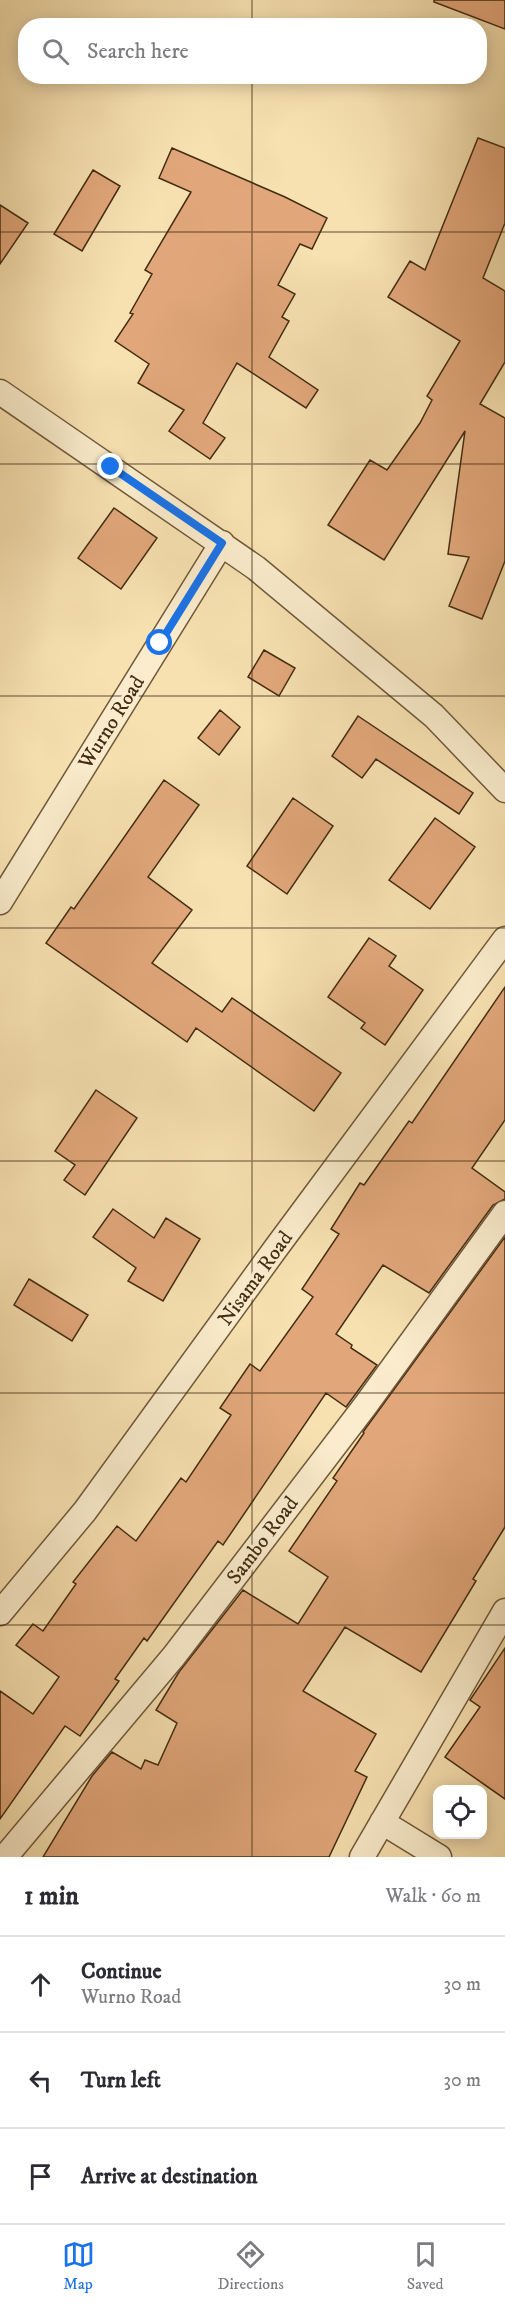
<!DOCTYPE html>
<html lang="en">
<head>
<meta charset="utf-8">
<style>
  body { margin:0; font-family:"IM FELL DW Pica",serif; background:#f2f2f3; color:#2b2b33 }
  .controls { position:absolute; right:18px; bottom:18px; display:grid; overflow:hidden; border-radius:12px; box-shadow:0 3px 15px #0003 }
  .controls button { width:54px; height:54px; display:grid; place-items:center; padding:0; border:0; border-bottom:2px solid #e1e1e2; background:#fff; color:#2b2b33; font:30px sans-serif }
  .stop { position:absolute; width:18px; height:18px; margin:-14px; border:4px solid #1a73e8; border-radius:50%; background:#fff }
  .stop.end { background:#1a73e8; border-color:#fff; box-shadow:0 2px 6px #0008 }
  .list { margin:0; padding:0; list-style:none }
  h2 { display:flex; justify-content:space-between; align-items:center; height:78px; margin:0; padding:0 24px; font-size:26px }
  h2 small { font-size:20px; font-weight:400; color:#7c7c81 }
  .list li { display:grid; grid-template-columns:39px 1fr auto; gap:18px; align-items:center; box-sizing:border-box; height:96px; padding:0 24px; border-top:2px solid #e1e1e2 }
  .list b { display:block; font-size:22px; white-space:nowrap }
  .list p { margin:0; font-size:20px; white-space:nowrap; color:#7c7c81 }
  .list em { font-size:20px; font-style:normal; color:#7c7c81 }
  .icon { flex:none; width:33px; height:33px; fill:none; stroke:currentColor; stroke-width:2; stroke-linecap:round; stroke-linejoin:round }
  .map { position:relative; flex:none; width:505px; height:1857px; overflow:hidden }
  .search { position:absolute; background:#fff; box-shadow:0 3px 15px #0003; left:18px; right:18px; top:18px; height:66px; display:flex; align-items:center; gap:15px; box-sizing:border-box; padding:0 21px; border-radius:24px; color:#7c7c81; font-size:22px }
  .sheet { height:366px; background:#fff }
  nav { display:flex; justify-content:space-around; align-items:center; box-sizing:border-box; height:84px; border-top:2px solid #e1e1e2; background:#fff; font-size:16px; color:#7c7c81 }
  nav a { display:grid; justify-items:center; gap:3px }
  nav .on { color:#1a73e8 }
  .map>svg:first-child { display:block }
  .building { fill:#e1a77a; stroke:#432c12; stroke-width:1.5 }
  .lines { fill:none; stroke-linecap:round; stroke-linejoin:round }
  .minor-casing { stroke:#70593a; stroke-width:27 }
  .minor { stroke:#faeccc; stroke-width:24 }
  .route { stroke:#1a73e8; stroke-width:8 }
  .grid { fill:none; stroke:#432c12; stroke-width:1.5; stroke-opacity:0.55 }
  .labels { text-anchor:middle; stroke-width:6; stroke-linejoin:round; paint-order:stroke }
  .street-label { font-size:21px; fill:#432c12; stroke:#faeccc }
</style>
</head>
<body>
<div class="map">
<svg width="505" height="1857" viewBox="0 0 505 1857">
  <rect width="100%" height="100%" fill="#f7e1b1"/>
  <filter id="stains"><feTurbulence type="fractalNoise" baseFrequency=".00333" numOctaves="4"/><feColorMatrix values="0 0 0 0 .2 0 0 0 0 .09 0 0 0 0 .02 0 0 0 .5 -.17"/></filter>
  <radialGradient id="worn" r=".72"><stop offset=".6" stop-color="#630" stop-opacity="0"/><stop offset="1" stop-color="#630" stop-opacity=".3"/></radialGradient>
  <path class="building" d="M 434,0 L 505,0 L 505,29 L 434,2 Z
    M 478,138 L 505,148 L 505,223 L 483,278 L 505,291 L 505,362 L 480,404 L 505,418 L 505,561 L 482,619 L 449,606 L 469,557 L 448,554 L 465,431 L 384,560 L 328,525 L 370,460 L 387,470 L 420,423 L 432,400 L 427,396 L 460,341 L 388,297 L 410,261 L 425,270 Z
    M 172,148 L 285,197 L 327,218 L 312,249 L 300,244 L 278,285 L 295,294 L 282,317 L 289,321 L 269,357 L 318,390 L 306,408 L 237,363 L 203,423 L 225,438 L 210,459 L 169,431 L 184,410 L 138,383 L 149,364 L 115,341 L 133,314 L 130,313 L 152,274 L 145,270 L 191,192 L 159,178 Z
    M 93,170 L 120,186 L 82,251 L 54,234 Z
    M 0,205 L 28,223 L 0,264 Z
    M 114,508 L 157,538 L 121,589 L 78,558 Z
    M 264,650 L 295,668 L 279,696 L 248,677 Z
    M 220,710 L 240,727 L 219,755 L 198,738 Z
    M 358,716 L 473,793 L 459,814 L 376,759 L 362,778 L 332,756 Z
    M 164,780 L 199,805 L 148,877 L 192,910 L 152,963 L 222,1012 L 232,998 L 341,1073 L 314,1111 L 196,1028 L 187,1042 L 46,943 L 71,907 L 74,909 Z
    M 293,798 L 333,826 L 287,894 L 247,866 Z
    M 435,818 L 475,847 L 430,909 L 389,880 Z
    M 369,938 L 396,956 L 389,966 L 423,990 L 385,1045 L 361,1028 L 365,1023 L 328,997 Z
    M 505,987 L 505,1120 L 472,1168 L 505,1192 L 505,1199 L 493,1205 L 429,1293 L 383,1265 L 336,1334 L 352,1345 L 351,1348 L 377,1365 L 346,1407 L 326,1393 L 223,1545 L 218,1541 L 147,1641 L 144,1638 L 115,1679 L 119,1681 L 80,1736 L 65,1726 L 0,1819 L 0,1691 L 33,1714 L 59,1677 L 16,1645 L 33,1624 L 43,1631 L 76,1584 L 73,1582 L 117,1526 L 136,1541 L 181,1478 L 186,1482 L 231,1415 L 220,1408 L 250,1364 L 260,1371 L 313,1297 L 302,1289 L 339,1234 L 331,1229 L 360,1183 L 364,1185 L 409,1121 L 412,1123 Z
    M 96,1090 L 137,1118 L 85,1195 L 64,1180 L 75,1165 L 55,1151 Z
    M 113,1209 L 154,1238 L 166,1218 L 200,1239 L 163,1301 L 128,1281 L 136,1268 L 93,1237 Z
    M 505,1237 L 505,1527 L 473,1579 L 476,1581 L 421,1672 L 345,1627 L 303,1691 L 376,1734 L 355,1771 L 367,1777 L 329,1857 L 43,1857 L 92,1776 L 112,1752 L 141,1769 L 145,1760 L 158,1765 L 177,1723 L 156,1710 L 179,1672 L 243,1590 L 298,1624 L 328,1577 L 289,1551 L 337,1481 L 333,1478 L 364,1433 L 363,1432 Z
    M 29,1279 L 88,1315 L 72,1341 L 14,1305 Z
    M 505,1648 L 505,1799 L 445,1757 L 480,1707 L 470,1700 Z"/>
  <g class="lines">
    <g class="minor-casing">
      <path id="minor" d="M 0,392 L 256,568 L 434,716 L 505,790
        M 0,902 L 222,543
        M 0,1613 L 85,1511 L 276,1248 L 505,939
        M 382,1822 L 439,1857
        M 5,1857 L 174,1656 L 365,1406 L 505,1213
        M 362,1857 L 505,1611"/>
    </g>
    <use href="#minor" class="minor"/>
  </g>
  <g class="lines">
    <path class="route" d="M 111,467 L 222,543 L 160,643"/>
  </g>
  <path class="grid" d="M 252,0 L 252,26M 252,76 L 252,1857M 0,232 L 505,232M 0,464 L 505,464M 0,696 L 505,696M 0,928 L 505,928M 0,1161 L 505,1161M 0,1393 L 505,1393M 0,1625 L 505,1625"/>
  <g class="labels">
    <g class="street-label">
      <text transform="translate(111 722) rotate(-58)" y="7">Wurno Road</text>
      <text transform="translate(255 1278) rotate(-54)" y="7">Nisama Road</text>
      <text transform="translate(262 1540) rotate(-53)" y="7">Sambo Road</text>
    </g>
  </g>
  <rect width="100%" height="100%" filter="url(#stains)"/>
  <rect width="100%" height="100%" fill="url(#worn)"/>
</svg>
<div class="controls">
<button><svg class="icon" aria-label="locate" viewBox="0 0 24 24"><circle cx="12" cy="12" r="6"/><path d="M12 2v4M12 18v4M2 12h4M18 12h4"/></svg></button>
</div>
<div class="stop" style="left:160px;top:643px"></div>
<div class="stop end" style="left:111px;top:467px"></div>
<div class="search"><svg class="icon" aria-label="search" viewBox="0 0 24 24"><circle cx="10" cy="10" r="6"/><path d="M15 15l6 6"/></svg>Search here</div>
</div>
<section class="sheet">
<h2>1 min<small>Walk · 60 m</small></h2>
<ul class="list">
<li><svg class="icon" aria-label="ahead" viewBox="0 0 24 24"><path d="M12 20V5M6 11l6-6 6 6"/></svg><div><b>Continue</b><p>Wurno Road</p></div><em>30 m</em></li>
<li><svg class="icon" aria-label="left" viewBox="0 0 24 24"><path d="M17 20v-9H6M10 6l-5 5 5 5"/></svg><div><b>Turn left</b></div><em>30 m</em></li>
<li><svg class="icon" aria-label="arrive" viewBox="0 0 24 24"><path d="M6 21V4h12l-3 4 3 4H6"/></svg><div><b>Arrive at destination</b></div></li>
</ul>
</section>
<nav>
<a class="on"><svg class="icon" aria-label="map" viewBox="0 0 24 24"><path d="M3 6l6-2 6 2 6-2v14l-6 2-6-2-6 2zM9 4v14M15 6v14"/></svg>Map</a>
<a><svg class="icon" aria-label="directions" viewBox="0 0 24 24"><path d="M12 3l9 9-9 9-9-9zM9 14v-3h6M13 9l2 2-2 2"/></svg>Directions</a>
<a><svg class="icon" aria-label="saved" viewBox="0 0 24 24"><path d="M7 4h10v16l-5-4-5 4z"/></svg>Saved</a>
</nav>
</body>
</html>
